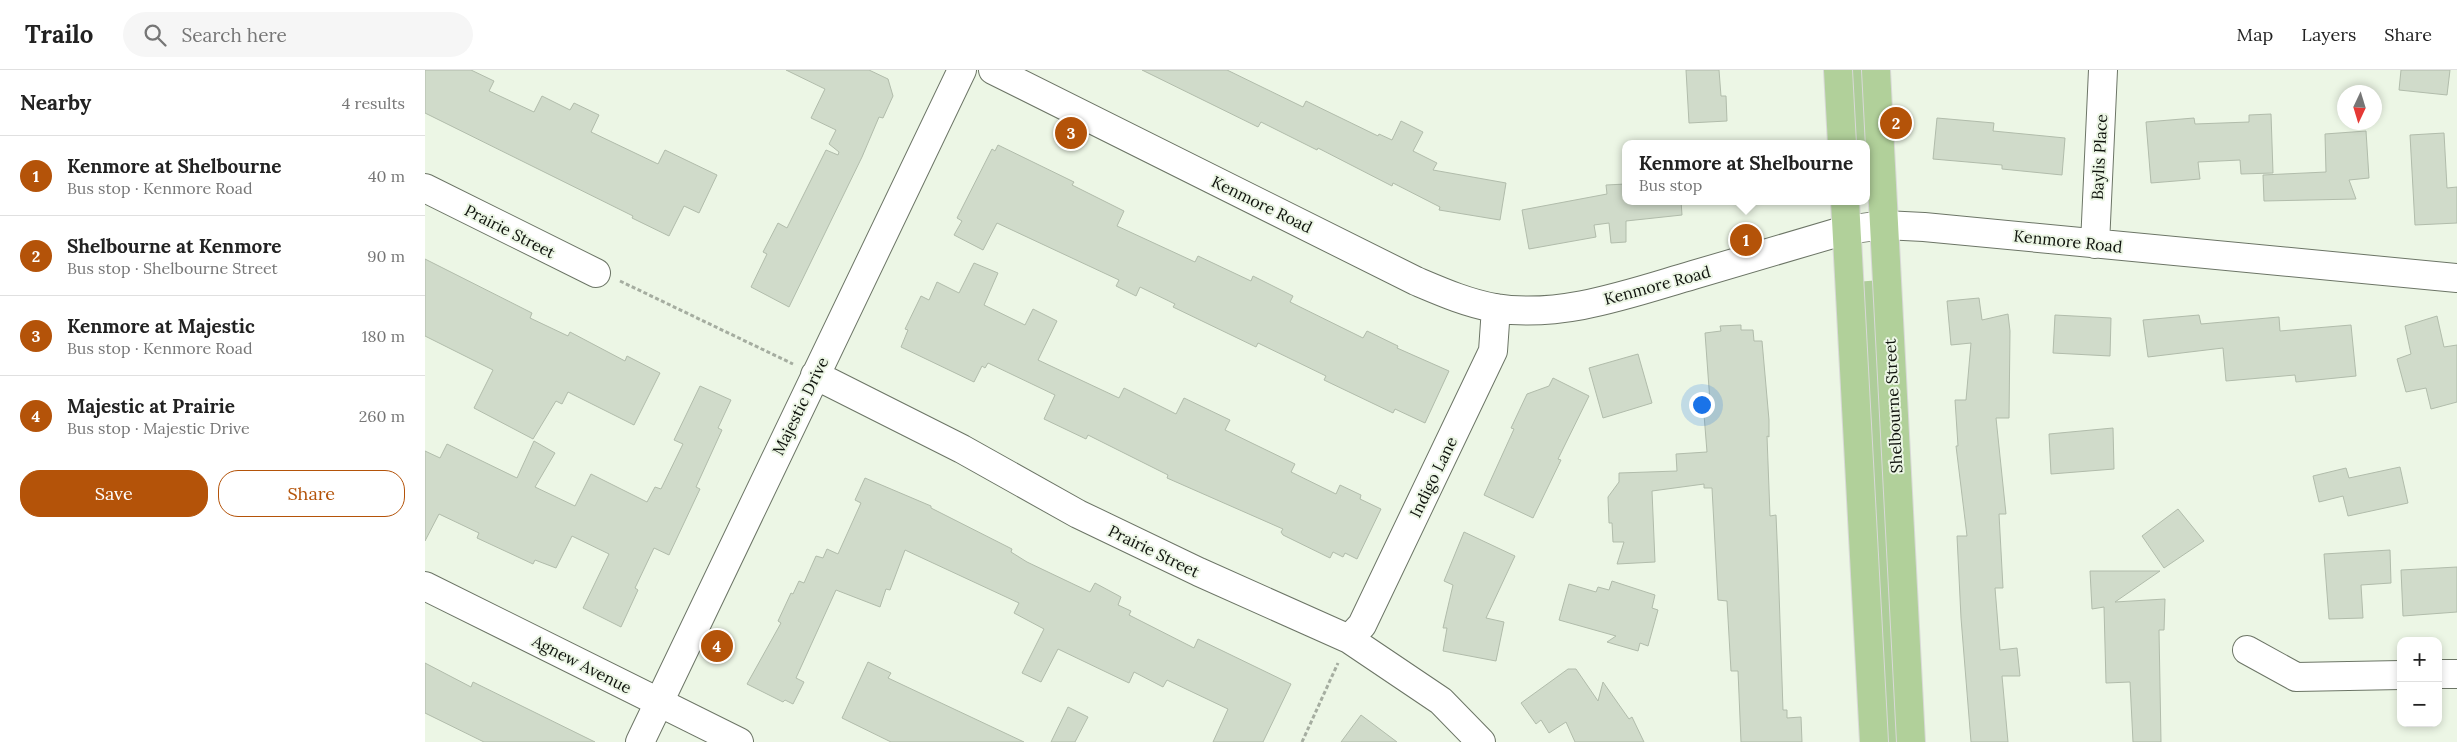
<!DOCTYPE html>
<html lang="en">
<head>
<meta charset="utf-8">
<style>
  body { margin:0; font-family:Lora,serif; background:#f6f6f6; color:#222 }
  .controls { position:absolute; right:15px; bottom:15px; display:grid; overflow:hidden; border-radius:10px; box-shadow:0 2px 8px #0003 }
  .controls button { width:45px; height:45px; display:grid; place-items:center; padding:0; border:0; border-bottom:1px solid #e0e0e0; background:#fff; color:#222; font:25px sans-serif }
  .compass { position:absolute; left:1912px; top:15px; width:45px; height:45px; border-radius:50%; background:#fff; box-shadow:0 2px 8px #0003; rotate:184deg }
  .you { position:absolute; left:1276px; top:334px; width:18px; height:18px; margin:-12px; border:4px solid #fff; border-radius:50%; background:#1a73e8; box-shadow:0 0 0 8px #1a73e833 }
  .badge { display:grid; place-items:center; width:32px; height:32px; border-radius:50%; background:#b45309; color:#fff; font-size:16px; font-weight:700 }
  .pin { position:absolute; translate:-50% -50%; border:2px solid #fff; box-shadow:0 1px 5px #0006 }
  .popup { position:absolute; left:1197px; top:70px; width:248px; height:65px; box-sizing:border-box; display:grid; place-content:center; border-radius:10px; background:#fff; filter:drop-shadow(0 1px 4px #0005); font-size:16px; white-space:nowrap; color:#767676 }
  .popup b { font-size:19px; color:#222 }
  .popup::after { content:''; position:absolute; left:50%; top:100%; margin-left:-10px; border:10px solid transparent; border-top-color:#fff }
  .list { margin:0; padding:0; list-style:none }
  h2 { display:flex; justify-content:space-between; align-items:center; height:65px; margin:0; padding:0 20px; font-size:21px }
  h2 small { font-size:16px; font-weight:400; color:#767676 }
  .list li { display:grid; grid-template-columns:32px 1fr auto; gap:15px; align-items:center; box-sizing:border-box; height:80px; padding:0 20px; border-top:1px solid #e0e0e0 }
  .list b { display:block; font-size:19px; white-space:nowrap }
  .list p { margin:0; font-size:16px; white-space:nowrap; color:#767676 }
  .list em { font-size:16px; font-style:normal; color:#767676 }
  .actions { display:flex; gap:10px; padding:15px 20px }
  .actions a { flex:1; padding:11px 0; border:1px solid #b45309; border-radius:20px; text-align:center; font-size:18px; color:#b45309 }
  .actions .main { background:#b45309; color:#fff }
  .icon { flex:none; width:28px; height:28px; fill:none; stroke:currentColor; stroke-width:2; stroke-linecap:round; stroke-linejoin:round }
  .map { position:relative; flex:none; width:2032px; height:672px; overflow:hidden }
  header { display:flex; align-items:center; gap:30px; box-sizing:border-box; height:70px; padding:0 25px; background:#fff; border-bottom:1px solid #e0e0e0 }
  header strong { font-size:24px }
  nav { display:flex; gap:28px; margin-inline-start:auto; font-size:18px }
  .search { width:350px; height:45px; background:#f6f6f6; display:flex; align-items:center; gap:12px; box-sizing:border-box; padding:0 18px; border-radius:28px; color:#767676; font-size:19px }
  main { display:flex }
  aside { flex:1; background:#fff }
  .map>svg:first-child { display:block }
  .green { fill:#aecd9a }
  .building { fill:#d0dbca; stroke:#b1bcab }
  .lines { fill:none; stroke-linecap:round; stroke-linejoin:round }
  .minor-casing { stroke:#6c7566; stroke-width:30 }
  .major-casing { stroke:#d9d9d8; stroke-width:30 }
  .path { stroke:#a5ada0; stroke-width:3; stroke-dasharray:4 2.5; stroke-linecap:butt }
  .minor { stroke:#fff; stroke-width:28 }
  .major { stroke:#b1d09a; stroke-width:28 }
  .labels { text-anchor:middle; stroke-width:4; stroke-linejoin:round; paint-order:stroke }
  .street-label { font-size:16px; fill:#0f130d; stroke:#ecf6e5 }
</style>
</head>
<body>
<header>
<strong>Trailo</strong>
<div class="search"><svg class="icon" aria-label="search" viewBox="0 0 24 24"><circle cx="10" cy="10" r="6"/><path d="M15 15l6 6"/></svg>Search here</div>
<nav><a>Map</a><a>Layers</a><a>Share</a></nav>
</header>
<main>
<aside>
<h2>Nearby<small>4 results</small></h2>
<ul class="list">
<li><span class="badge">1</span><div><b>Kenmore at Shelbourne</b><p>Bus stop · Kenmore Road</p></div><em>40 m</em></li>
<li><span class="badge">2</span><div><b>Shelbourne at Kenmore</b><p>Bus stop · Shelbourne Street</p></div><em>90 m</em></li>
<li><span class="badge">3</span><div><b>Kenmore at Majestic</b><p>Bus stop · Kenmore Road</p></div><em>180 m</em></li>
<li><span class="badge">4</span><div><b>Majestic at Prairie</b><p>Bus stop · Majestic Drive</p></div><em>260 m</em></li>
</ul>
<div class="actions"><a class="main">Save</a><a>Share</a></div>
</aside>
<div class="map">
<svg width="2032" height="672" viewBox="0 0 2032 672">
  <rect width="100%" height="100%" fill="#ecf6e5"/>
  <path class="green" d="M 1420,0 L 1443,0 L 1446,107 L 1441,110 L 1441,74 L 1424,74 Z
    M 1455,210 L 1479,672 L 1456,672 L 1431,212 Z"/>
  <path class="building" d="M 0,0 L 46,0 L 69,11 L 64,21 L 109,42 L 117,26 L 145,40 L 149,33 L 174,45 L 166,62 L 233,94 L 240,80 L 292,105 L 274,143 L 259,136 L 244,166 L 207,148 L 208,146 L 0,43 Z
    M 361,0 L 444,0 L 463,9 L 468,26 L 458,48 L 454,47 L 437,87 L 364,237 L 326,217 L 342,184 L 338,182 L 353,153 L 362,158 L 401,80 L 413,85 L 414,82 L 404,74 L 411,60 L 386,48 L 400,19 Z
    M 717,0 L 802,0 L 878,37 L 881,31 L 953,66 L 954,64 L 967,70 L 976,51 L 998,62 L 988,81 L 1012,93 L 1008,100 L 1081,113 L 1075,150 L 1014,140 L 1015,137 L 968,113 L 967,116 L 893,78 L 892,80 L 836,52 L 833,57 Z
    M 1261,0 L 1294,0 L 1296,26 L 1301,26 L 1302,51 L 1264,53 Z
    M 1976,0 L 2025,0 L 2022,25 L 1974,20 Z
    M 1846,44 L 1848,103 L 1816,104 L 1815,90 L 1773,92 L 1775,109 L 1726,113 L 1721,52 L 1769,48 L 1770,54 L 1824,52 L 1824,45 Z
    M 1512,48 L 1569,53 L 1568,61 L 1640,68 L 1637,105 L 1577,99 L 1577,95 L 1508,89 Z
    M 1941,61 L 1944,108 L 1924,110 L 1931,129 L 1839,131 L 1838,105 L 1901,102 L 1900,64 Z
    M 2019,63 L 2022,118 L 2032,117 L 2032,153 L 1990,155 L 1985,65 Z
    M 573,75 L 649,112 L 647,115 L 699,141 L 692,156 L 770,192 L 773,186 L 826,211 L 828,206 L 868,226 L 865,232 L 938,268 L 942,261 L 973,276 L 972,278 L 1024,301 L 1000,353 L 970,339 L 968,343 L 899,310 L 901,306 L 833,273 L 831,277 L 748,237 L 750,234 L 715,217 L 711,226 L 691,216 L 694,210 L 572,153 L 558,180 L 529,165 L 537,151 L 532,148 L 567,79 L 570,81 Z
    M 1201,114 L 1201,131 L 1256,131 L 1257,145 L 1201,151 L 1201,172 L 1186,173 L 1184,153 L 1169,155 L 1171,167 L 1104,179 L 1097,140 L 1182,124 L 1181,115 Z
    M 0,189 L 107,243 L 105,248 L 143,266 L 145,262 L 200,291 L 202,286 L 235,303 L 209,355 L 143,322 L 137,334 L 131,331 L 108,369 L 49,338 L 68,300 L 0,266 Z
    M 549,193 L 573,203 L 559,235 L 600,255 L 608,239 L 632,251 L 613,290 L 694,328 L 699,318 L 751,344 L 759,328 L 805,350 L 800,360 L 870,394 L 866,402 L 911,424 L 915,415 L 936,425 L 935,429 L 956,439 L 932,489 L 920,483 L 918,487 L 908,482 L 905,488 L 858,465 L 856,462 L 858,459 L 742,408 L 743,405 L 663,365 L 661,369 L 619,349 L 630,325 L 563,293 L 560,298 L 557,296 L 549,312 L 476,277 L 483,260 L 480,259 L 496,226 L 504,230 L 512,212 L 534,223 Z
    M 1554,228 L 1557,250 L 1583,244 L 1585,261 L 1584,348 L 1571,348 L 1581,444 L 1574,444 L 1578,518 L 1570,518 L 1575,580 L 1592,578 L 1595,606 L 1577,606 L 1583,672 L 1546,672 L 1536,548 L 1532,466 L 1542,466 L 1531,376 L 1533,376 L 1530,330 L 1541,330 L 1546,273 L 1526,275 L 1522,231 Z
    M 1630,245 L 1686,248 L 1685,286 L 1628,283 Z
    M 1774,245 L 1776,254 L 1854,247 L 1855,261 L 1926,255 L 1931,306 L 1871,312 L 1870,305 L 1801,311 L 1798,278 L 1723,287 L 1718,250 Z
    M 2012,246 L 2019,277 L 2032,275 L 2032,332 L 2006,339 L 2001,318 L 1981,322 L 1972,289 L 1986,284 L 1980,256 Z
    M 1316,255 L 1316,260 L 1328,260 L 1329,271 L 1337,271 L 1344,350 L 1344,367 L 1342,366 L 1345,446 L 1351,445 L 1353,492 L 1358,640 L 1362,640 L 1362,648 L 1376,647 L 1377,672 L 1316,672 L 1313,601 L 1306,601 L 1302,531 L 1293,530 L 1287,418 L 1279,418 L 1279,414 L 1227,421 L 1230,492 L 1192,494 L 1199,472 L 1188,472 L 1187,453 L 1184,453 L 1183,427 L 1194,412 L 1194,403 L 1252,401 L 1251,384 L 1282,382 L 1278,332 L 1285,332 L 1280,263 L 1296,261 L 1295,256 Z
    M 1213,284 L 1227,333 L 1178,348 L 1164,298 Z
    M 1128,308 L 1164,326 L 1133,389 L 1136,390 L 1108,448 L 1059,425 L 1089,359 L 1086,358 L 1102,324 L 1124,316 Z
    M 275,316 L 306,330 L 293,358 L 297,360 L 271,417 L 275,419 L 244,485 L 229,478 L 210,518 L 213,520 L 196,557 L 158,538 L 184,484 L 147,466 L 131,498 L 110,490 L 108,494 L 52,468 L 54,463 L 14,444 L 0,471 L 0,381 L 15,388 L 22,374 L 92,408 L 109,371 L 130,383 L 110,417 L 150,436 L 166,404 L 222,432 L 230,417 L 236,419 L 258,374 L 249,370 Z
    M 1688,358 L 1689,399 L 1626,404 L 1624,364 Z
    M 1975,397 L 1983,433 L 1923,446 L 1918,426 L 1894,432 L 1888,406 L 1921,398 L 1924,408 Z
    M 440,408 L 506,436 L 506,438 L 587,479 L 586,482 L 602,492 L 665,522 L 670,513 L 696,527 L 693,535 L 706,541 L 704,545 L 769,578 L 773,569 L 866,614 L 838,672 L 788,672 L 803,639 L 742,610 L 738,617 L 709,602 L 704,613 L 633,579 L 616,612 L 597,603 L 619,559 L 589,543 L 594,533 L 480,480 L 465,520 L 461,519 L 455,537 L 411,520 L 371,608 L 379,612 L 368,634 L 360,630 L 358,632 L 322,614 L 356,553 L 353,551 L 366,523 L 368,524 L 374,511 L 379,513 L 391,486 L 398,488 L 402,479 L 413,484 L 436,433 L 430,430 Z
    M 1753,439 L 1779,471 L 1739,498 L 1717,466 Z
    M 1039,462 L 1090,486 L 1061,548 L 1079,552 L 1071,591 L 1018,581 L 1022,558 L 1018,558 L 1028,515 L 1019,511 Z
    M 1965,480 L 1966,513 L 1936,515 L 1938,548 L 1904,549 L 1899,484 Z
    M 2032,497 L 2032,542 L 1978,546 L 1976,500 Z
    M 1665,501 L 1735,501 L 1690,532 L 1740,529 L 1739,560 L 1734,560 L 1736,672 L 1708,672 L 1705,612 L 1681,613 L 1679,537 L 1667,539 Z
    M 1187,511 L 1230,525 L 1227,538 L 1233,540 L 1223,576 L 1215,573 L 1213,581 L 1182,572 L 1191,566 L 1134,550 L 1144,514 L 1171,522 L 1173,517 L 1184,520 Z
    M 443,592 L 466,603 L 463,608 L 599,672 L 466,672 L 417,648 Z
    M 0,593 L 46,617 L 48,612 L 170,672 L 59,672 L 0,643 Z
    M 1143,599 L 1151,599 L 1173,631 L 1178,612 L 1204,649 L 1207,647 L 1219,672 L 1150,672 L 1141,652 L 1124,663 L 1116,650 L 1111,654 L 1096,633 Z
    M 643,637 L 663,647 L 650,672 L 626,672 Z
    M 936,645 L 972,672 L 916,672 Z"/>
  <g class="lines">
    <g class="minor-casing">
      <path id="minor" d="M 568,0 L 991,211 C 1017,222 1042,233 1070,238 C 1136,249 1206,223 1268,205 C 1319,190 1370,175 1421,160 L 1459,155 L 1499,157 L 2032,208
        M 0,118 L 171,203
        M 1670,174 L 1678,0
        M 390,305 L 537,379 L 653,444 L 774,502 L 924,569 L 1016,631 L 1056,672
        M 0,516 L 314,672
        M 924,569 L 937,555 L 1068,281 L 1071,238
        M 1822,580 L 1871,607 L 1976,605
        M 2013,604 L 2032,604
        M 215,672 L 537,0"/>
    </g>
    <g class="major-casing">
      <path id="major" d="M 1413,0 L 1417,74
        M 1451,0 L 1486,672
        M 1420,131 L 1449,672"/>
    </g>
    <path class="path" d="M 195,211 L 368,294
      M 877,672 L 913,593"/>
    <use href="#minor" class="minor"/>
    <use href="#major" class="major"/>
  </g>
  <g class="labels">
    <g class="street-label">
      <text transform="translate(1674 87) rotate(-87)" y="6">Baylis Place</text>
      <text transform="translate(837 134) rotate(26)" y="6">Kenmore Road</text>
      <text transform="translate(85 161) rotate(27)" y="6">Prairie Street</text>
      <text transform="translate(1643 171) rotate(6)" y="6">Kenmore Road</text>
      <text transform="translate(1232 215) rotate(-15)" y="6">Kenmore Road</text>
      <text transform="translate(375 336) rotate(-64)" y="6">Majestic Drive</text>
      <text transform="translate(1468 336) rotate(-93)" y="6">Shelbourne Street</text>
      <text transform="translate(1008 407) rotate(-64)" y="6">Indigo Lane</text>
      <text transform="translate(729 481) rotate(26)" y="6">Prairie Street</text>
      <text transform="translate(157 594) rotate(27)" y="6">Agnew Avenue</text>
    </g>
  </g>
</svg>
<div class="controls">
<button>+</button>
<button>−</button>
</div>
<svg class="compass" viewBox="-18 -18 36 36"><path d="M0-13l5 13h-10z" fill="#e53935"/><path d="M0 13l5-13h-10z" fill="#767676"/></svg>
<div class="you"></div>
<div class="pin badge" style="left:1321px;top:170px">1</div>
<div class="popup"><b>Kenmore at Shelbourne</b>Bus stop</div>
<div class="pin badge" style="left:1471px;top:53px">2</div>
<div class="pin badge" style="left:646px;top:63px">3</div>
<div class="pin badge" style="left:292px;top:576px">4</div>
</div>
</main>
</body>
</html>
